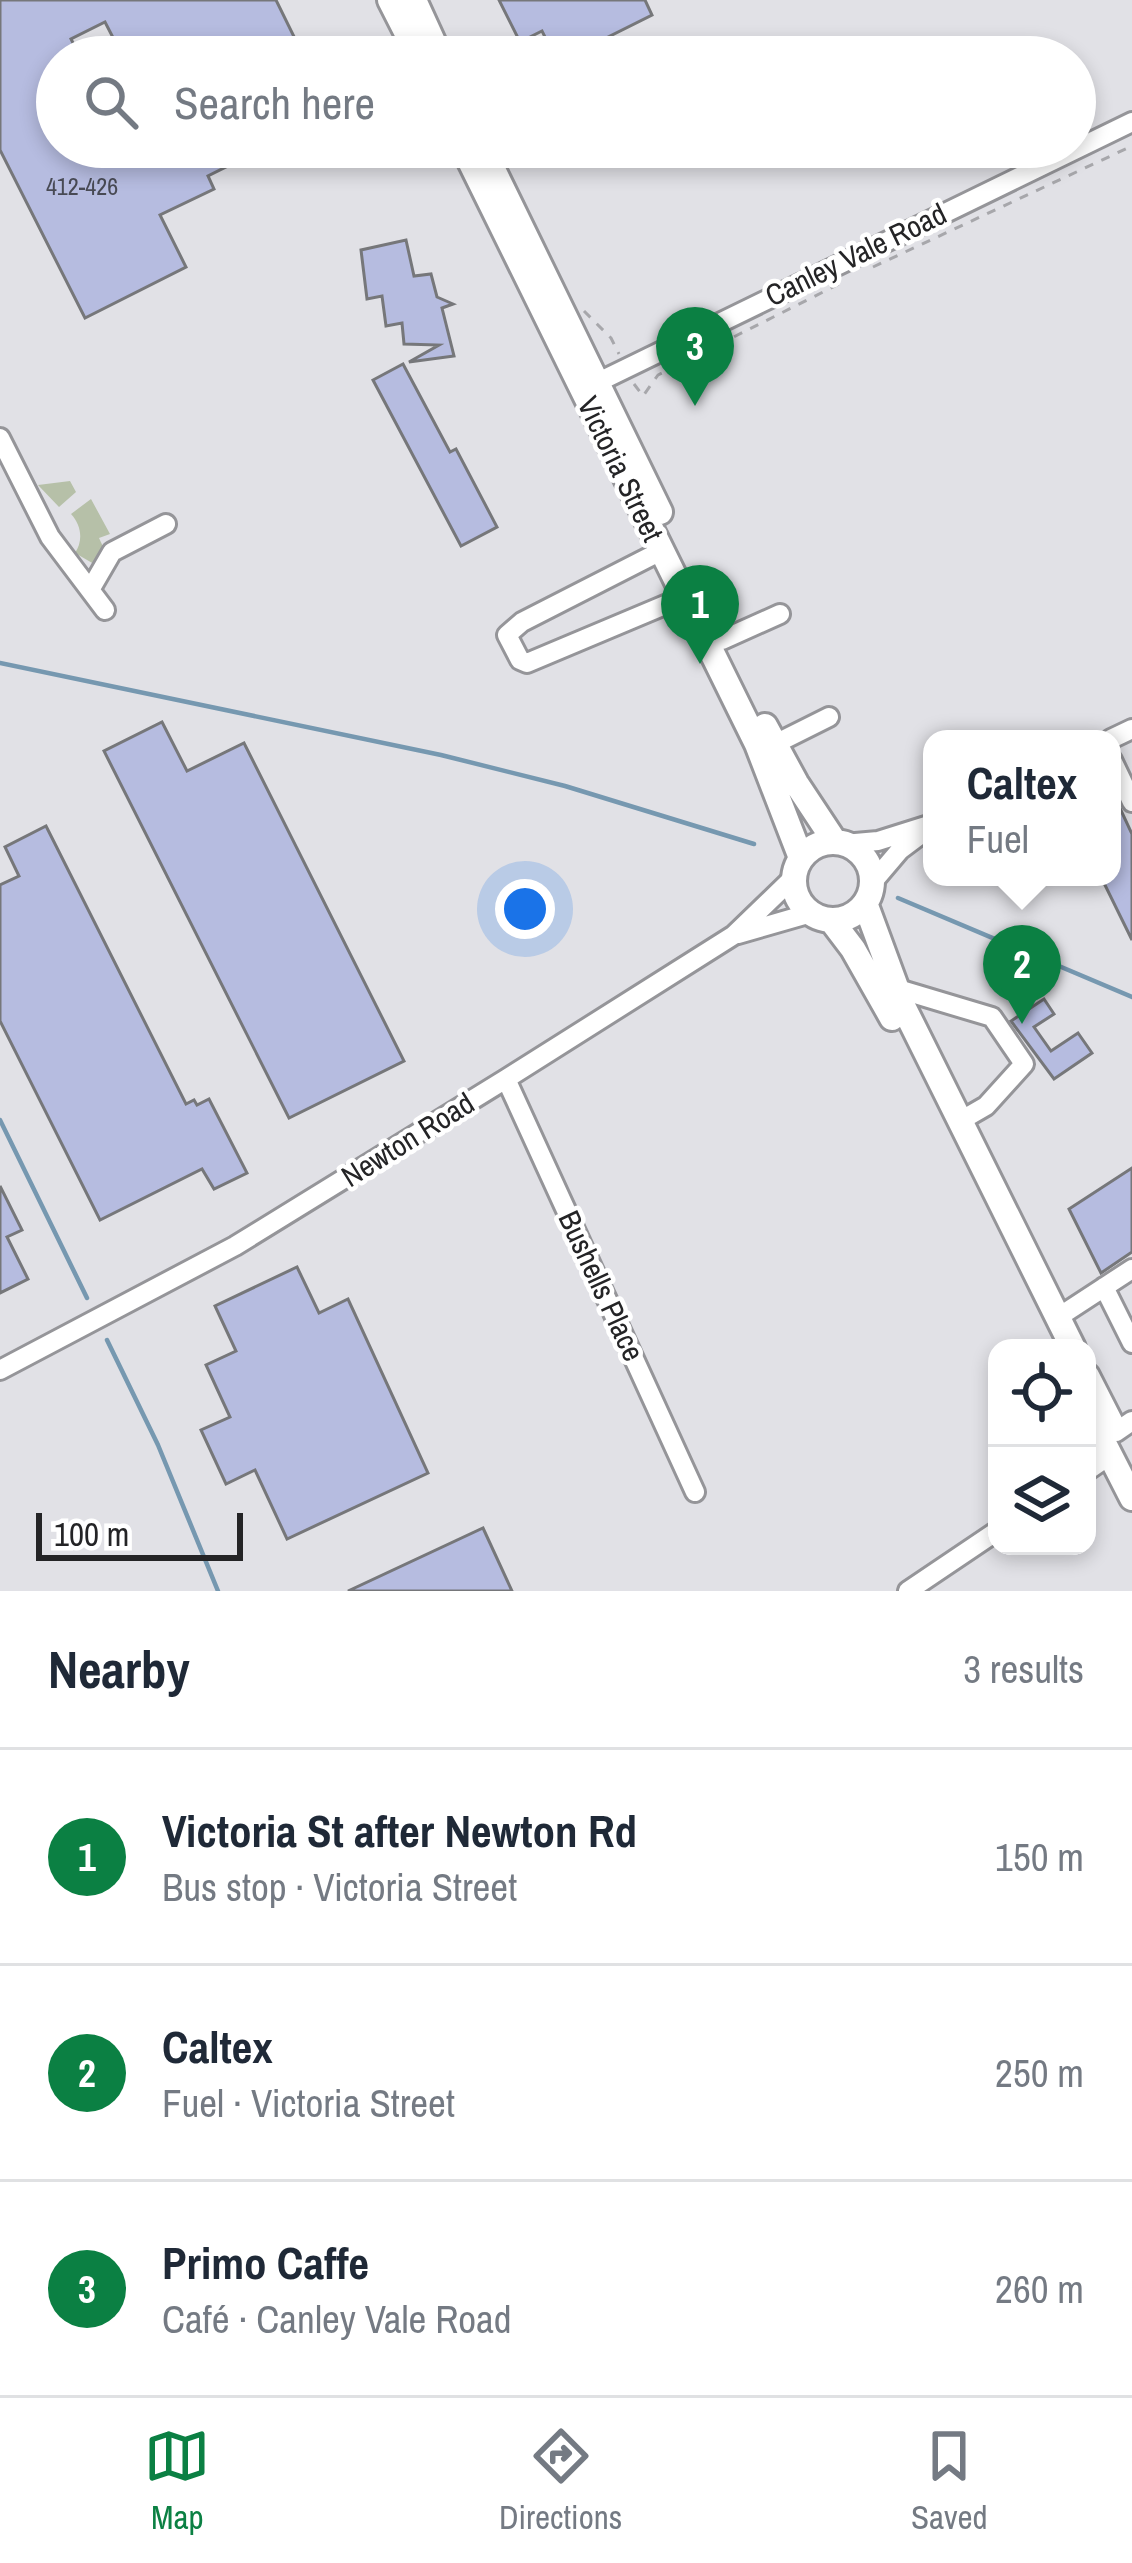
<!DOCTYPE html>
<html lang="en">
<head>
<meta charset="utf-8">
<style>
  body { margin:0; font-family:"Archivo Narrow",sans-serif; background:#f2f2f3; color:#1f2937 }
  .controls { position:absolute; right:36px; bottom:36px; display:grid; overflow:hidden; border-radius:24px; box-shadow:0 6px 18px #0003 }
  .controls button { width:108px; height:108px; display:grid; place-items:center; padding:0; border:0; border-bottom:3px solid #e0e1e3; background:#fff; color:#1f2937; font:60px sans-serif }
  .scale { position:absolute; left:36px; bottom:30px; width:207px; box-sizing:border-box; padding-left:12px; border:6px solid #242426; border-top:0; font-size:33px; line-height:42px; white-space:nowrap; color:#242426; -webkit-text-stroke:9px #fff; paint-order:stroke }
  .you { position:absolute; left:525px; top:909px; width:42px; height:42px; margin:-30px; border:9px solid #fff; border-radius:50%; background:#1a73e8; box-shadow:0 0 0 18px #1a73e833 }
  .badge { display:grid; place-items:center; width:78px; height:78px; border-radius:50%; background:#0b8043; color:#fff; font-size:39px; font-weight:700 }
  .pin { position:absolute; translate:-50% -99px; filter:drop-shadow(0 3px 6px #0008) }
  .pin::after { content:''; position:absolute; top:63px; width:42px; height:36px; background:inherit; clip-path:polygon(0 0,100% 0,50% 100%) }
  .popup { position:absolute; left:923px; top:730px; width:198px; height:156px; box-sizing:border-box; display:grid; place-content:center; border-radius:24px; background:#fff; filter:drop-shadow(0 3px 9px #0005); font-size:39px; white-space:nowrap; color:#747a83 }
  .popup b { font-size:45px; color:#1f2937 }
  .popup::after { content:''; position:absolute; left:50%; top:100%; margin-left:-24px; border:24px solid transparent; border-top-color:#fff }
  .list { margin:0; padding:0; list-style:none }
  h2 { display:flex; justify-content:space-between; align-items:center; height:156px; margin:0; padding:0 48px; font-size:51px }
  h2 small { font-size:39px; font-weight:400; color:#747a83 }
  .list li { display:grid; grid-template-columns:78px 1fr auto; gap:36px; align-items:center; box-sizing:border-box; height:216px; padding:0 48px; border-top:3px solid #e0e1e3 }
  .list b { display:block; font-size:45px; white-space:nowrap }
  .list p { margin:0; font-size:39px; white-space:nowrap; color:#747a83 }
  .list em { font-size:39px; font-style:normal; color:#747a83 }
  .icon { flex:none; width:66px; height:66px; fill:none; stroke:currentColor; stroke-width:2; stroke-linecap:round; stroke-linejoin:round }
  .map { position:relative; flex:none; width:1132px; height:1591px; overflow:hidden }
  .search { position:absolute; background:#fff; box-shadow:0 6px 18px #0003; left:36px; right:36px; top:36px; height:132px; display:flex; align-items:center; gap:30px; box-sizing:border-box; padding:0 42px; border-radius:66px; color:#747a83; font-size:45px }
  .sheet { height:804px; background:#fff }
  nav { display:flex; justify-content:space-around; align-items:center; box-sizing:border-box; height:168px; border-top:3px solid #e0e1e3; background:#fff; font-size:33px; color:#747a83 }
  nav a { display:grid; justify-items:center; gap:6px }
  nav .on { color:#0b8043 }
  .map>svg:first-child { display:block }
  .green { fill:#b6c0a8 }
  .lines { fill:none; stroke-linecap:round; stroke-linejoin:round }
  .stream { stroke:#7698b0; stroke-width:4.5 }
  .building { fill:#b6bce0; stroke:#76777a; stroke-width:3 }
  .minor-casing { stroke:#959599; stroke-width:24 }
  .major-casing { stroke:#959599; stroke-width:30 }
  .path { stroke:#a7a7ab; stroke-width:3; stroke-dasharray:9 9; stroke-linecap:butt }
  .minor { stroke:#fff; stroke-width:18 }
  .major { stroke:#fff; stroke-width:24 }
  .labels { text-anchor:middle; stroke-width:9; stroke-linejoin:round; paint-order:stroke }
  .number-label { font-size:24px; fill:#484a54 }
  .street-label { font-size:30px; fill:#242426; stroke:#fff }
</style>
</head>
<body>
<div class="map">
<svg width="1132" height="1591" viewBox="0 0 1132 1591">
  <rect width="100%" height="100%" fill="#e1e1e6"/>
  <path class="green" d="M 70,481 L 76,492 L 59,507 L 38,485 Z
    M 91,499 L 110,534 L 99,538 L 105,551 L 94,564 L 75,553 C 83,541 82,526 71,514 Z"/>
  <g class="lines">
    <path class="stream" d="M 0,663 L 441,755 L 565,786 L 754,844
      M 898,898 L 1132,997
      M 0,1120 L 87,1298
      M 107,1340 L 158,1445 L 218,1591"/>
  </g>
  <path class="building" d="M 0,0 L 276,0 L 304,57 L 123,57 L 105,22 L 71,39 L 80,57 L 57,57 L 57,147 L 125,147 L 131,159 L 156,147 L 266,147 L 208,176 L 214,189 L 160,215 L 186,267 L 85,318 L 0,150 Z
    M 499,0 L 645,0 L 652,15 L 568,57 L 555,57 L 542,31 L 520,42 Z
    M 406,240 L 414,276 L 431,274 L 437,297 L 453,304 L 442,308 L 454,356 L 409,362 L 439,345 L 404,344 L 402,323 L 386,326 L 382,296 L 367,299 L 361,250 Z
    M 403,364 L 450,452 L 456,449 L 497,527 L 461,546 L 373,380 Z
    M 162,722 L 187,771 L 244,743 L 404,1061 L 289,1118 L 104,751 Z
    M 1112,791 L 1132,834 L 1132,940 L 1101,877 L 1112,877 Z
    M 46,826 L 186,1104 L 194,1100 L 197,1105 L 209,1099 L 247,1173 L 214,1189 L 202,1169 L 100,1220 L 0,1021 L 0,885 L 19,876 L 5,847 Z
    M 1044,999 L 1054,1014 L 1034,1027 L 1051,1051 L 1078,1033 L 1092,1053 L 1054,1079 L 1011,1021 Z
    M 1132,1168 L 1132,1252 L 1101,1273 L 1069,1209 Z
    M 0,1186 L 22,1230 L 7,1237 L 28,1279 L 0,1293 Z
    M 297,1267 L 319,1313 L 348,1299 L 428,1473 L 287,1539 L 255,1470 L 226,1484 L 201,1430 L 230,1417 L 206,1365 L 236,1351 L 215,1306 Z
    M 483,1528 L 512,1591 L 348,1591 Z"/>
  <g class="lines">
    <g class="minor-casing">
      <path id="minor" d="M 586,388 L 1132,122
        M 0,438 L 50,537 L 105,610
        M 661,551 L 522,622 L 507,635 L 520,660 L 527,663 L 684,597
        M 90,590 L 112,552 L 166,524
        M 722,640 L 780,614
        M 1111,739 L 1132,729
        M 775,744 L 829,717
        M 1112,760 L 1132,802
        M 844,844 L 878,841 L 932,824
        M 872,883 L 900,850 L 928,829
        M 738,934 L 811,913
        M 895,988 L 992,1017 L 1024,1064 L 986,1106 L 960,1121
        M 506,1079 L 695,1492
        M 1104,1287 L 1132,1343
        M 1057,1318 L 1132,1269
        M 0,1370 L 235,1246 L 506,1079 L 734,935 L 794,877
        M 1116,1432 L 1132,1421
        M 1087,1471 L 1110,1455
        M 908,1591 L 997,1531"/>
    </g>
    <g class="major-casing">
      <path id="major" d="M 390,0 L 419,57
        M 414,0 L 440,57
        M 463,147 L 757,744 L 801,858
        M 482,147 L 660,512
        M 765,726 L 796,783 L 835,842
        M794 881a39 39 0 1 1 78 0a39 39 0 1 1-78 0Z
        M 865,903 L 903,1006 L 1073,1348
        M 831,920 L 853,949 L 892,1018
        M 1087,1376 L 1113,1427
        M 1087,1410 L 1132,1498"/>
    </g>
    <path class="path" d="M 873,267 L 1132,146
      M 584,311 L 611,338 L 619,354
      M 634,384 L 643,396 L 658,375 L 843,282"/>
    <use href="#minor" class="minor"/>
    <use href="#major" class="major"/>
  </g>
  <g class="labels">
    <g class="number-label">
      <text x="82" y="195">412-426</text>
    </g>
    <g class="street-label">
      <text transform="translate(856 255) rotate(-26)" y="10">Canley Vale Road</text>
      <text transform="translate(620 469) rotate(64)" y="10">Victoria Street</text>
      <text transform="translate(408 1140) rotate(-32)" y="10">Newton Road</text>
      <text transform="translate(601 1286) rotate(65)" y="10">Bushells Place</text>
    </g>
  </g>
</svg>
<div class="controls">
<button><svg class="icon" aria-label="locate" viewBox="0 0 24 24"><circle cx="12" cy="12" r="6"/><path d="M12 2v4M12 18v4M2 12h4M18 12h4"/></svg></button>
<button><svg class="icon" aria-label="layers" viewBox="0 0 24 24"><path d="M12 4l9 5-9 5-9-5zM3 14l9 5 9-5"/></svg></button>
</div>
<div class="scale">100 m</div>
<div class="you"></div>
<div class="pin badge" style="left:700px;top:664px">1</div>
<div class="pin badge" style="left:1022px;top:1024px">2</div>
<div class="popup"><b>Caltex</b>Fuel</div>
<div class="pin badge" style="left:695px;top:406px">3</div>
<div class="search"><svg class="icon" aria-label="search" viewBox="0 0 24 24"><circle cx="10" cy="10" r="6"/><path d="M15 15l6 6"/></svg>Search here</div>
</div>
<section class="sheet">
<h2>Nearby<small>3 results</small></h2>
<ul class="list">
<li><span class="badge">1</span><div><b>Victoria St after Newton Rd</b><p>Bus stop · Victoria Street</p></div><em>150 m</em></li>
<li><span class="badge">2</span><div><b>Caltex</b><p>Fuel · Victoria Street</p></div><em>250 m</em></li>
<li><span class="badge">3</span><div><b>Primo Caffe</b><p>Café · Canley Vale Road</p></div><em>260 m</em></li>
</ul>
</section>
<nav>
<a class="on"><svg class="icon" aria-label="map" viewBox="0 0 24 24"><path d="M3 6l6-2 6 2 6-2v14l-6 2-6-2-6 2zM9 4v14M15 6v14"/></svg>Map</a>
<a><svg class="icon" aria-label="directions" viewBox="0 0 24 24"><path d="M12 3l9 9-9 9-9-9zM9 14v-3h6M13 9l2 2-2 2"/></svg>Directions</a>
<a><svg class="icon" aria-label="saved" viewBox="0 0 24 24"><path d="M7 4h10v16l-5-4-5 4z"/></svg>Saved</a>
</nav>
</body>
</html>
